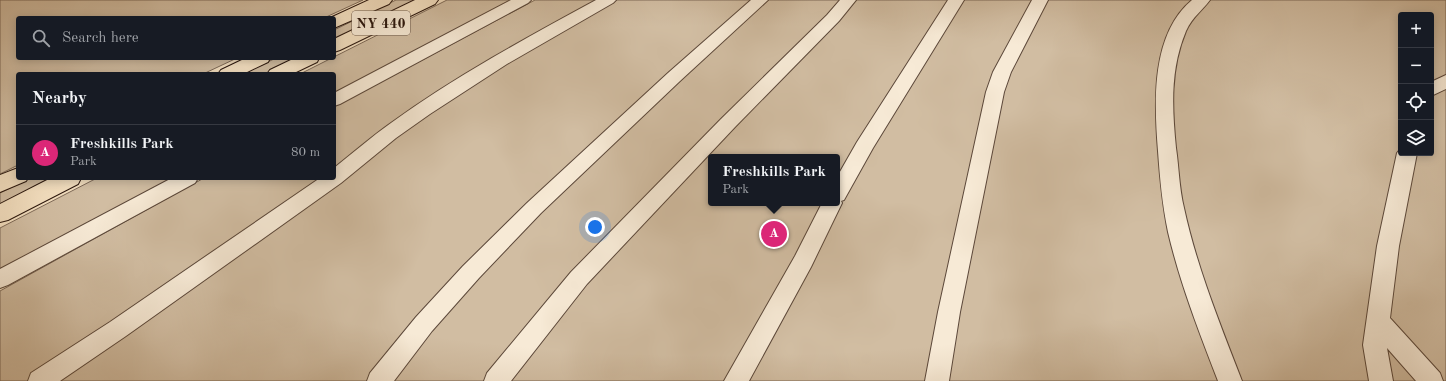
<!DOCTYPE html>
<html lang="en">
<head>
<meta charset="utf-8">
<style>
  body { margin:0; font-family:"Old Standard TT",serif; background:#20242c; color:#f1f3f6 }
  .controls { position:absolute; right:12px; top:12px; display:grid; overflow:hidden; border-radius:4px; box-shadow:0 2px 10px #0003 }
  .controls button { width:36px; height:36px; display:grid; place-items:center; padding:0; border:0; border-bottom:1px solid #363941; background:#171b24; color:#f1f3f6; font:20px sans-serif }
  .you { position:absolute; left:595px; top:227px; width:14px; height:14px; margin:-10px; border:3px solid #fff; border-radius:50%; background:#1a73e8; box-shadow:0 0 0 6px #1a73e833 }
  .badge { display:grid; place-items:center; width:26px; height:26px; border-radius:50%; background:#db2777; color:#fff; font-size:13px; font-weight:700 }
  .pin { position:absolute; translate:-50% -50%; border:2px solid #fff; box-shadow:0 1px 4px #0006 }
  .popup { position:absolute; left:708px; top:154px; width:132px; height:52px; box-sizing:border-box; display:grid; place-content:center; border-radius:4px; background:#171b24; filter:drop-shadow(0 1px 3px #0005); font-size:13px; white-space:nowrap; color:#9ea1a6 }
  .popup b { font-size:15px; color:#f1f3f6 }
  .popup::after { content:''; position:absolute; left:50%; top:100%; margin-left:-8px; border:8px solid transparent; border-top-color:#171b24 }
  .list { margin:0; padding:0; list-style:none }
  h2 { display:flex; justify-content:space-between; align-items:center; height:52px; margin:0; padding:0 16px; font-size:17px }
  h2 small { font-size:13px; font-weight:400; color:#9ea1a6 }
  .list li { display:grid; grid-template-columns:26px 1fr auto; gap:12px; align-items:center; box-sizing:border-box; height:56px; padding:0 16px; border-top:1px solid #363941 }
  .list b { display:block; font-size:15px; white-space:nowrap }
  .list p { margin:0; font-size:13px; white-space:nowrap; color:#9ea1a6 }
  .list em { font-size:13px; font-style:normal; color:#9ea1a6 }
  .icon { flex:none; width:22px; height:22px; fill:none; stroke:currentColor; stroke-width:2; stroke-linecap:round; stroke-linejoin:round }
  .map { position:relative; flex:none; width:1446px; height:381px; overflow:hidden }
  .search { position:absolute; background:#171b24; box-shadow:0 2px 10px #0003; left:16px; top:16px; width:320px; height:44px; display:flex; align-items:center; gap:10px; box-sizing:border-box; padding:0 14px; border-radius:4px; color:#9ea1a6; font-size:15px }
  .panel { position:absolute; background:#171b24; box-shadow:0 2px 10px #0003; left:16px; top:72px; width:320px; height:108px; border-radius:4px }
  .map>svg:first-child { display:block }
  .green { fill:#d1bda2; stroke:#7e6a58; fill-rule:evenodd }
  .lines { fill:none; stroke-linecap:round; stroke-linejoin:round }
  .minor-casing { stroke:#5c483a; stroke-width:2 }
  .highway-casing { stroke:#2a160d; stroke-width:2 }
  .minor { fill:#f7ead6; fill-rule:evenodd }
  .highway { fill:#f3dfc0; fill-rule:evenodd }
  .labels { text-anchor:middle; stroke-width:3.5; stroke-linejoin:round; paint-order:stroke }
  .shield { fill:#f7ead6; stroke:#685649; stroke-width:1 }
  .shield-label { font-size:14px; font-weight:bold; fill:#2a160d }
</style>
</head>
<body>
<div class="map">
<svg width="1446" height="381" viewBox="0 0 1446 381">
  <rect width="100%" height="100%" fill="#f3dfc0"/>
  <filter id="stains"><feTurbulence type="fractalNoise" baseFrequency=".005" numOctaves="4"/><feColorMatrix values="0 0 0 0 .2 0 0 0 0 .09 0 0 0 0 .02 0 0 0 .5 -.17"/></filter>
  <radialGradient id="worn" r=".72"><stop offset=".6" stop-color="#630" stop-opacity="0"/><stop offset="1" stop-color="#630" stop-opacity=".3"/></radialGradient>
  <path class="green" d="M 0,0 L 363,0 L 324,18 L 18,18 L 18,58 L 237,58 L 203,74 L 18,74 L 18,165 L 0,174 Z
    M 396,0 L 423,0 L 334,43 L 334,30 Z
    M 447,0 L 512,0 L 334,93 L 334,74 L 300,74 Z
    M 535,0 L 1446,0 L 1446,381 L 0,381 L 0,291 L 204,178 L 334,178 L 334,107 ZM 1401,15 L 1431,15 L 1431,153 L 1401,153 ZM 711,157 L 837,157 L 837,203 L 711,203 Z
    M 276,58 L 304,58 L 271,74 L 243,74 Z
    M 30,178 L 63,178 L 0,210 L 0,193 Z
    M 97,178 L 173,178 L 0,269 L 0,228 Z"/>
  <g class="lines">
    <g class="minor-casing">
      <path id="minor" d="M 511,0 L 531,0 L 528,3 L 340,104 L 334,106 L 334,93 Z
        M 596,0 L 616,0 L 613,3 L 507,64 L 430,114 L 396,138 L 341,183 L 126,336 L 60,381 L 28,381 L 31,373 L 110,322 L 320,178 L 334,178 L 334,168 C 353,153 371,137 391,123 C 456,76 526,38 596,0 Z
        M 751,0 L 768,0 L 680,81 L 541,213 L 479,278 L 432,331 L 394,381 L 367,381 L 370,373 L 416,317 L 463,266 L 527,203 L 668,73 Z
        M 840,0 L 856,0 L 839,21 L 735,127 L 587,284 L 511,381 L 484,381 L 487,373 L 571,272 L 721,119 L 827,15 Z
        M 948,0 L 964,0 L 873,148 L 844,200 L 841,201 L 842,203 L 811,267 L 749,381 L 724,381 L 795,256 L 822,203 L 837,203 L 837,177 L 857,142 Z
        M 1032,0 L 1048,0 L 1011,72 L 1004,92 L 960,312 L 949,381 L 925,381 L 938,312 L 986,92 L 993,72 Z
        M 1192,0 L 1210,0 C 1201,12 1193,16 1186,31 C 1170,69 1172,108 1176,148 C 1179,168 1179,188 1184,208 C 1197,268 1220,324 1242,381 L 1218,381 C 1199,332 1180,283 1168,232 C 1162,203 1160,179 1158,151 C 1154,102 1151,34 1192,0 Z
        M 1446,75 L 1446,89 L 1431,96 L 1431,82 Z
        M 1401,148 L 1401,153 L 1417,153 L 1399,246 L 1390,318 L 1440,373 L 1443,381 L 1416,381 L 1387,348 L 1393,381 L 1369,381 L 1363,345 L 1377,246 L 1397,153 Z
        M 172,178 L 198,178 L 195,183 L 8,285 L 0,288 L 0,269 Z"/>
    </g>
    <g class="highway-casing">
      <path id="highway" d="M 369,0 L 392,0 L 389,4 L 334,28 L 334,18 L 330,18 Z
        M 415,0 L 438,0 L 435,4 L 340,50 L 334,52 L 334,39 Z
        M 246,58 L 270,58 L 268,62 L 243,74 L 218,74 L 221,70 Z
        M 295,58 L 319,58 L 317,62 L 292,74 L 267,74 L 270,70 Z
        M 18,168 L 18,178 L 28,178 L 26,181 L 0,192 L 0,175 Z
        M 51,178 L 81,178 L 78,184 L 8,220 L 0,222 L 0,204 Z"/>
    </g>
    <use href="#minor" class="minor"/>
    <use href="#highway" class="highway"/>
  </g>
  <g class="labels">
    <rect class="shield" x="352" y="11" width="58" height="24" rx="3"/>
    <g class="shield-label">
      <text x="381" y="28">NY 440</text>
    </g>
  </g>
  <rect width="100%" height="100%" filter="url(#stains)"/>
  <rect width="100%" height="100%" fill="url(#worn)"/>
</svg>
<div class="controls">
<button>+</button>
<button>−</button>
<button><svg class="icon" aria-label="locate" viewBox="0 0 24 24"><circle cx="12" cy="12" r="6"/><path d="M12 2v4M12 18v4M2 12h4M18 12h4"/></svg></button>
<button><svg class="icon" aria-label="layers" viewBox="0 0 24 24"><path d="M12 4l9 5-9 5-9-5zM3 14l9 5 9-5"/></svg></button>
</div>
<div class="you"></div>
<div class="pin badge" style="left:774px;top:234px">A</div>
<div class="popup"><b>Freshkills Park</b>Park</div>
<div class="search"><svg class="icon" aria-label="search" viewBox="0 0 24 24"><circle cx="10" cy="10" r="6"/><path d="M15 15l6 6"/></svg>Search here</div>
<section class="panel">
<h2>Nearby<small></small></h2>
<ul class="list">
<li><span class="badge">A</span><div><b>Freshkills Park</b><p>Park</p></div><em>80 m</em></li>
</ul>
</section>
</div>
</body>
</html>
